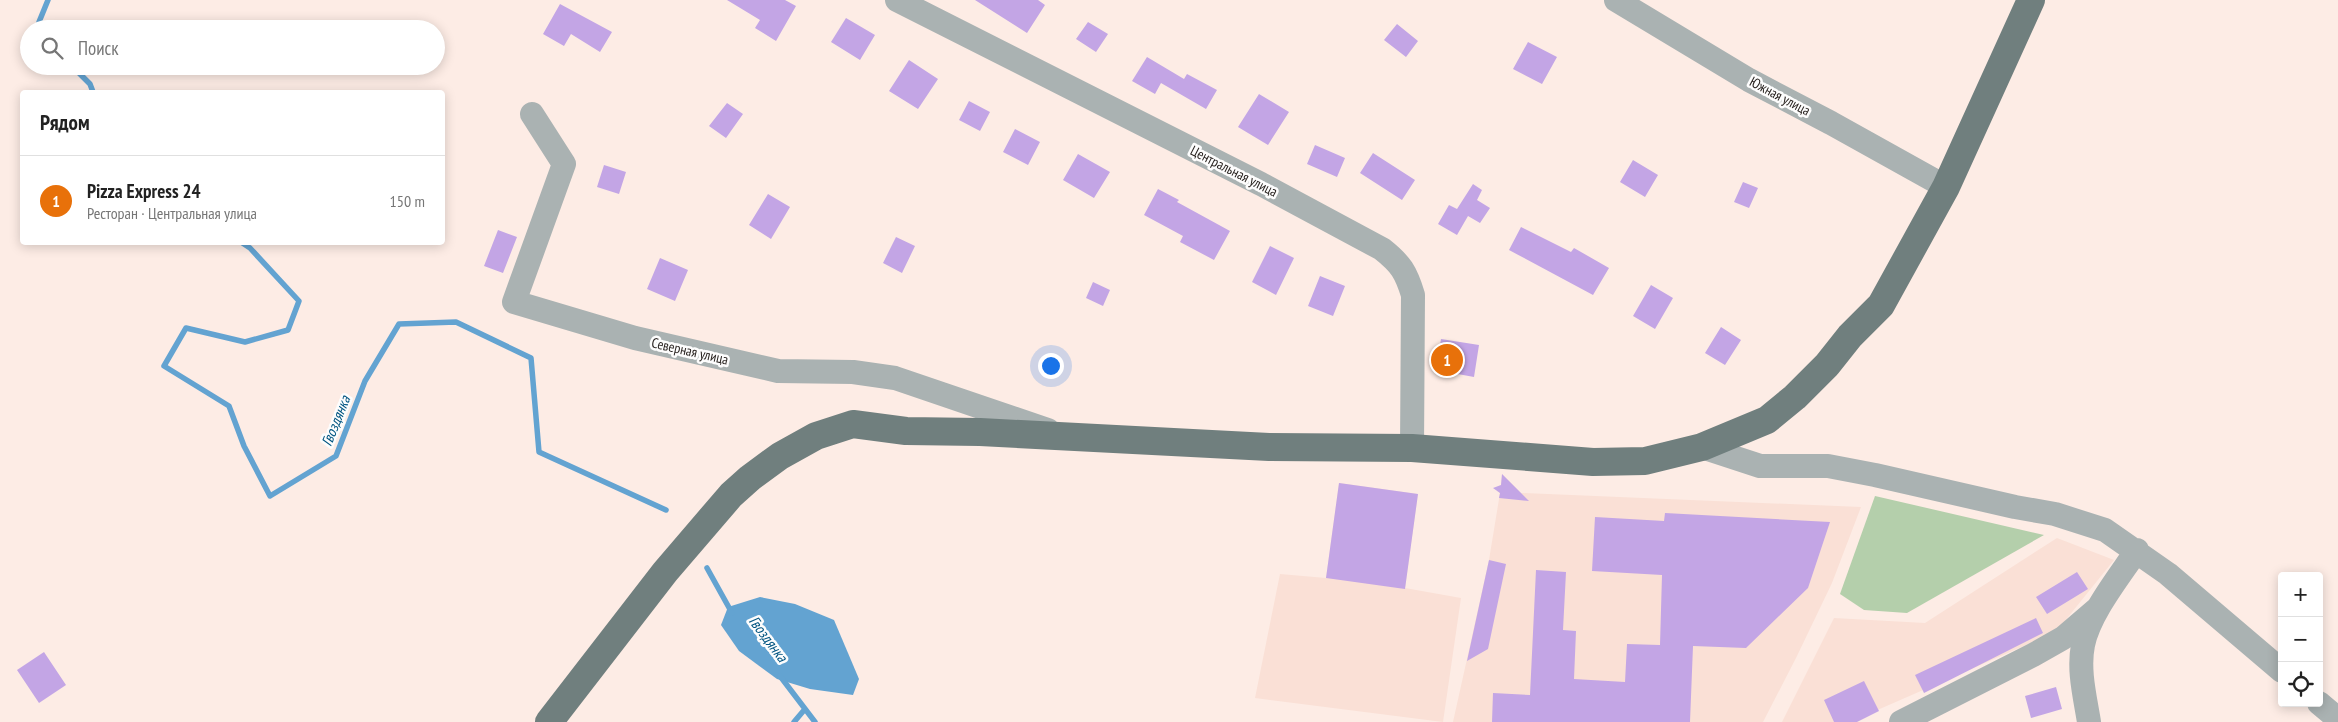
<!DOCTYPE html>
<html lang="ru">
<head>
<meta charset="utf-8">
<style>
  body { margin:0; font-family:"PT Sans Narrow",sans-serif; background:#f6f6f6; color:#222 }
  .controls { position:absolute; right:15px; bottom:15px; display:grid; overflow:hidden; border-radius:5px; box-shadow:0 2px 12px #0003 }
  .controls button { width:45px; height:45px; display:grid; place-items:center; padding:0; border:0; border-bottom:1px solid #e0e0e0; background:#fff; color:#222; font:25px sans-serif }
  .you { position:absolute; left:1050px; top:365px; width:18px; height:18px; margin:-12px; border:4px solid #fff; border-radius:50%; background:#1a73e8; box-shadow:0 0 0 8px #1a73e833 }
  .badge { display:grid; place-items:center; width:32px; height:32px; border-radius:50%; background:#111827; color:#fff; font-size:16px; font-weight:700 }
  .pin { position:absolute; translate:-50% -50%; border:2px solid #fff; box-shadow:0 1px 5px #0006 }
  .list { margin:0; padding:0; list-style:none }
  h2 { display:flex; justify-content:space-between; align-items:center; height:65px; margin:0; padding:0 20px; font-size:21px }
  h2 small { font-size:16px; font-weight:400; color:#767676 }
  .list li { display:grid; grid-template-columns:32px 1fr auto; gap:15px; align-items:center; box-sizing:border-box; height:90px; padding:0 20px; border-top:1px solid #e0e0e0 }
  .list b { display:block; font-size:19px; white-space:nowrap }
  .list p { margin:0; font-size:16px; white-space:nowrap; color:#767676 }
  .list em { font-size:16px; font-style:normal; color:#767676 }
  .icon { flex:none; width:28px; height:28px; fill:none; stroke:currentColor; stroke-width:2; stroke-linecap:round; stroke-linejoin:round }
  .map { position:relative; flex:none; width:2338px; height:722px; overflow:hidden }
  .search { position:absolute; background:#fff; box-shadow:0 2px 12px #0003; left:20px; top:20px; width:425px; height:55px; display:flex; align-items:center; gap:12px; box-sizing:border-box; padding:0 18px; border-radius:28px; color:#767676; font-size:19px }
  .panel { position:absolute; background:#fff; box-shadow:0 2px 12px #0003; left:20px; top:90px; width:425px; height:155px; border-radius:5px }
  .map>svg:first-child { display:block }
  .built { fill:#fae0d6 }
  .green { fill:#b4cfab }
  .water { fill:#63a3d1 }
  .lines { fill:none; stroke-linecap:round; stroke-linejoin:round }
  .stream { stroke:#63a3d1; stroke-width:5.5 }
  .building { fill:#c3a5e5 }
  .minor { stroke:#aab2b2; stroke-width:24 }
  .major { stroke:#707f7e; stroke-width:28 }
  .labels { text-anchor:middle; stroke-width:5; stroke-linejoin:round; paint-order:stroke }
  .street-label { font-size:14px; fill:#28221f; stroke:#fdfdfd }
  .water-label { font-size:15px; font-style:italic; fill:#015480; stroke:#fdfdfd }
</style>
</head>
<body>
<div class="map">
<svg width="2338" height="722" viewBox="0 0 2338 722">
  <rect width="100%" height="100%" fill="#fdece5"/>
  <path class="built" d="M 1502,474 L 1521,493 L 1861,507 L 1832,583 L 1796,658 L 1763,722 L 1453,722 L 1489,560 L 1500,493 L 1497,491 L 1497,487 L 1501,485 Z
    M 1339,483 L 1418,494 L 1405,588 L 1461,598 L 1443,722 L 1255,698 L 1280,574 L 1326,578 Z
    M 2057,538 L 2114,560 L 2056,632 L 1850,722 L 1782,722 L 1834,618 L 1925,623 Z"/>
  <path class="green" d="M 1875,496 L 2044,535 L 1907,613 L 1864,610 L 1840,594 Z"/>
  <path class="water" d="M 760,597 L 795,604 L 834,620 L 859,679 L 853,695 L 810,689 L 777,679 L 739,651 L 721,625 L 728,607 Z"/>
  <g class="lines">
    <path class="stream" d="M 43,29 L 39,22 L 48,0
      M 72,66 L 90,84 L 93,92
      M 241,242 L 250,248 L 299,301 L 288,330 L 245,342 L 186,328 L 164,366 L 229,406 L 244,446 L 270,496 L 336,456 L 365,381 L 399,324 L 456,322 L 531,358 L 539,452 L 666,510
      M 707,568 L 732,613
      M 780,676 L 815,722
      M 794,722 L 805,709"/>
  </g>
  <path class="building" d="M 727,0 L 785,0 L 796,6 L 776,41 L 755,28 L 760,20 Z
    M 975,0 L 1038,0 L 1045,5 L 1027,33 Z
    M 560,4 L 612,32 L 600,52 L 571,34 L 564,46 L 543,34 Z
    M 846,18 L 875,35 L 860,60 L 831,42 Z
    M 1088,22 L 1108,34 L 1096,52 L 1076,39 Z
    M 1397,24 L 1418,41 L 1406,57 L 1384,40 Z
    M 1528,42 L 1557,57 L 1542,84 L 1513,69 Z
    M 1147,57 L 1184,79 L 1187,74 L 1217,90 L 1206,109 L 1161,83 L 1155,94 L 1132,81 Z
    M 909,60 L 938,79 L 918,109 L 889,91 Z
    M 1259,94 L 1289,112 L 1268,145 L 1238,127 Z
    M 969,101 L 990,112 L 980,131 L 959,120 Z
    M 727,103 L 743,114 L 726,138 L 709,126 Z
    M 1015,129 L 1040,142 L 1028,165 L 1003,152 Z
    M 1315,145 L 1345,158 L 1337,177 L 1307,164 Z
    M 1373,153 L 1415,180 L 1402,200 L 1360,173 Z
    M 1078,154 L 1110,172 L 1094,198 L 1063,180 Z
    M 1633,160 L 1658,175 L 1645,197 L 1620,182 Z
    M 604,165 L 626,172 L 619,194 L 597,187 Z
    M 1743,182 L 1758,188 L 1749,208 L 1734,202 Z
    M 1473,184 L 1482,190 L 1477,200 L 1490,208 L 1480,223 L 1468,216 L 1457,235 L 1438,224 L 1449,205 L 1457,209 Z
    M 1158,189 L 1179,200 L 1177,202 L 1230,231 L 1214,260 L 1180,242 L 1183,236 L 1144,215 Z
    M 768,194 L 790,207 L 771,239 L 749,225 Z
    M 1521,227 L 1571,252 L 1574,248 L 1609,268 L 1593,295 L 1509,250 Z
    M 498,230 L 517,237 L 503,273 L 484,266 Z
    M 896,237 L 915,246 L 902,273 L 883,263 Z
    M 1270,246 L 1294,258 L 1276,295 L 1252,282 Z
    M 660,258 L 688,270 L 675,301 L 647,289 Z
    M 1320,276 L 1345,286 L 1333,316 L 1308,306 Z
    M 1093,282 L 1110,290 L 1103,306 L 1086,298 Z
    M 1651,285 L 1673,298 L 1655,329 L 1633,316 Z
    M 1721,327 L 1741,340 L 1725,365 L 1705,353 Z
    M 1441,339 L 1479,345 L 1474,377 L 1436,370 Z
    M 1502,474 L 1529,501 L 1499,498 L 1500,493 L 1493,488 L 1501,485 Z
    M 1339,483 L 1418,494 L 1405,589 L 1326,578 Z
    M 1665,513 L 1830,522 L 1808,588 L 1746,648 L 1693,646 L 1690,722 L 1492,722 L 1493,693 L 1530,695 L 1536,570 L 1566,572 L 1563,630 L 1576,631 L 1574,679 L 1625,682 L 1627,644 L 1660,645 L 1662,575 L 1592,571 L 1595,517 L 1664,521 Z
    M 1489,560 L 1506,564 L 1488,649 L 1467,661 Z
    M 2077,572 L 2088,589 L 2047,614 L 2036,597 Z
    M 2036,618 L 2043,633 L 1924,693 L 1915,675 Z
    M 44,652 L 66,685 L 39,703 L 17,670 Z
    M 1864,681 L 1879,711 L 1857,722 L 1834,722 L 1824,700 Z
    M 2056,687 L 2062,709 L 2031,718 L 2025,696 Z"/>
  <g class="lines">
    <path class="minor" d="M 897,0 L 1261,184 L 1382,249 C 1401,264 1406,272 1413,295 L 1412,448
      M 1616,0 L 1749,80 L 1831,123 L 1946,187
      M 532,114 L 564,164 L 514,302 L 635,338 L 778,371 L 853,372 L 895,378 L 1048,430
      M 1702,447 L 1760,466 L 1828,466 L 1875,475 L 2015,507 L 2055,514 L 2105,530 L 2168,574 L 2282,671
      M 2319,703 L 2338,719
      M 1901,722 L 2033,655 L 2063,638 L 2098,608
      M 2089,722 C 2085,697 2078,670 2083,645 C 2089,614 2119,577 2137,550"/>
    <path class="major" d="M 549,722 L 665,572 L 731,495 L 750,478 L 780,456 L 816,436 L 853,424 L 906,431 L 980,432 L 1269,447 L 1412,448 L 1593,462 L 1645,461 L 1702,447 L 1767,420 L 1795,397 L 1827,365 L 1850,336 L 1881,305 L 1946,187 L 2031,0"/>
  </g>
  <g class="labels">
    <g class="street-label">
      <text transform="translate(1780 96) rotate(28)" y="5">Южная улица</text>
      <text transform="translate(1234 171) rotate(27)" y="5">Центральная улица</text>
      <text transform="translate(690 351) rotate(13)" y="5">Северная улица</text>
    </g>
    <g class="water-label">
      <text transform="translate(336 421) rotate(-68)" y="5">Гвоздянка</text>
      <text transform="translate(768 639) rotate(53)" y="5">Гвоздянка</text>
    </g>
  </g>
</svg>
<div class="controls">
<button>+</button>
<button>−</button>
<button><svg class="icon" aria-label="locate" viewBox="0 0 24 24"><circle cx="12" cy="12" r="6"/><path d="M12 2v4M12 18v4M2 12h4M18 12h4"/></svg></button>
</div>
<div class="you"></div>
<div class="pin badge" style="left:1447px;top:360px;background:#e8710a">1</div>
<div class="search"><svg class="icon" aria-label="search" viewBox="0 0 24 24"><circle cx="10" cy="10" r="6"/><path d="M15 15l6 6"/></svg>Поиск</div>
<section class="panel">
<h2>Рядом<small></small></h2>
<ul class="list">
<li><span class="badge" style="background:#e8710a">1</span><div><b>Pizza Express 24</b><p>Ресторан · Центральная улица</p></div><em>150 m</em></li>
</ul>
</section>
</div>
</body>
</html>
